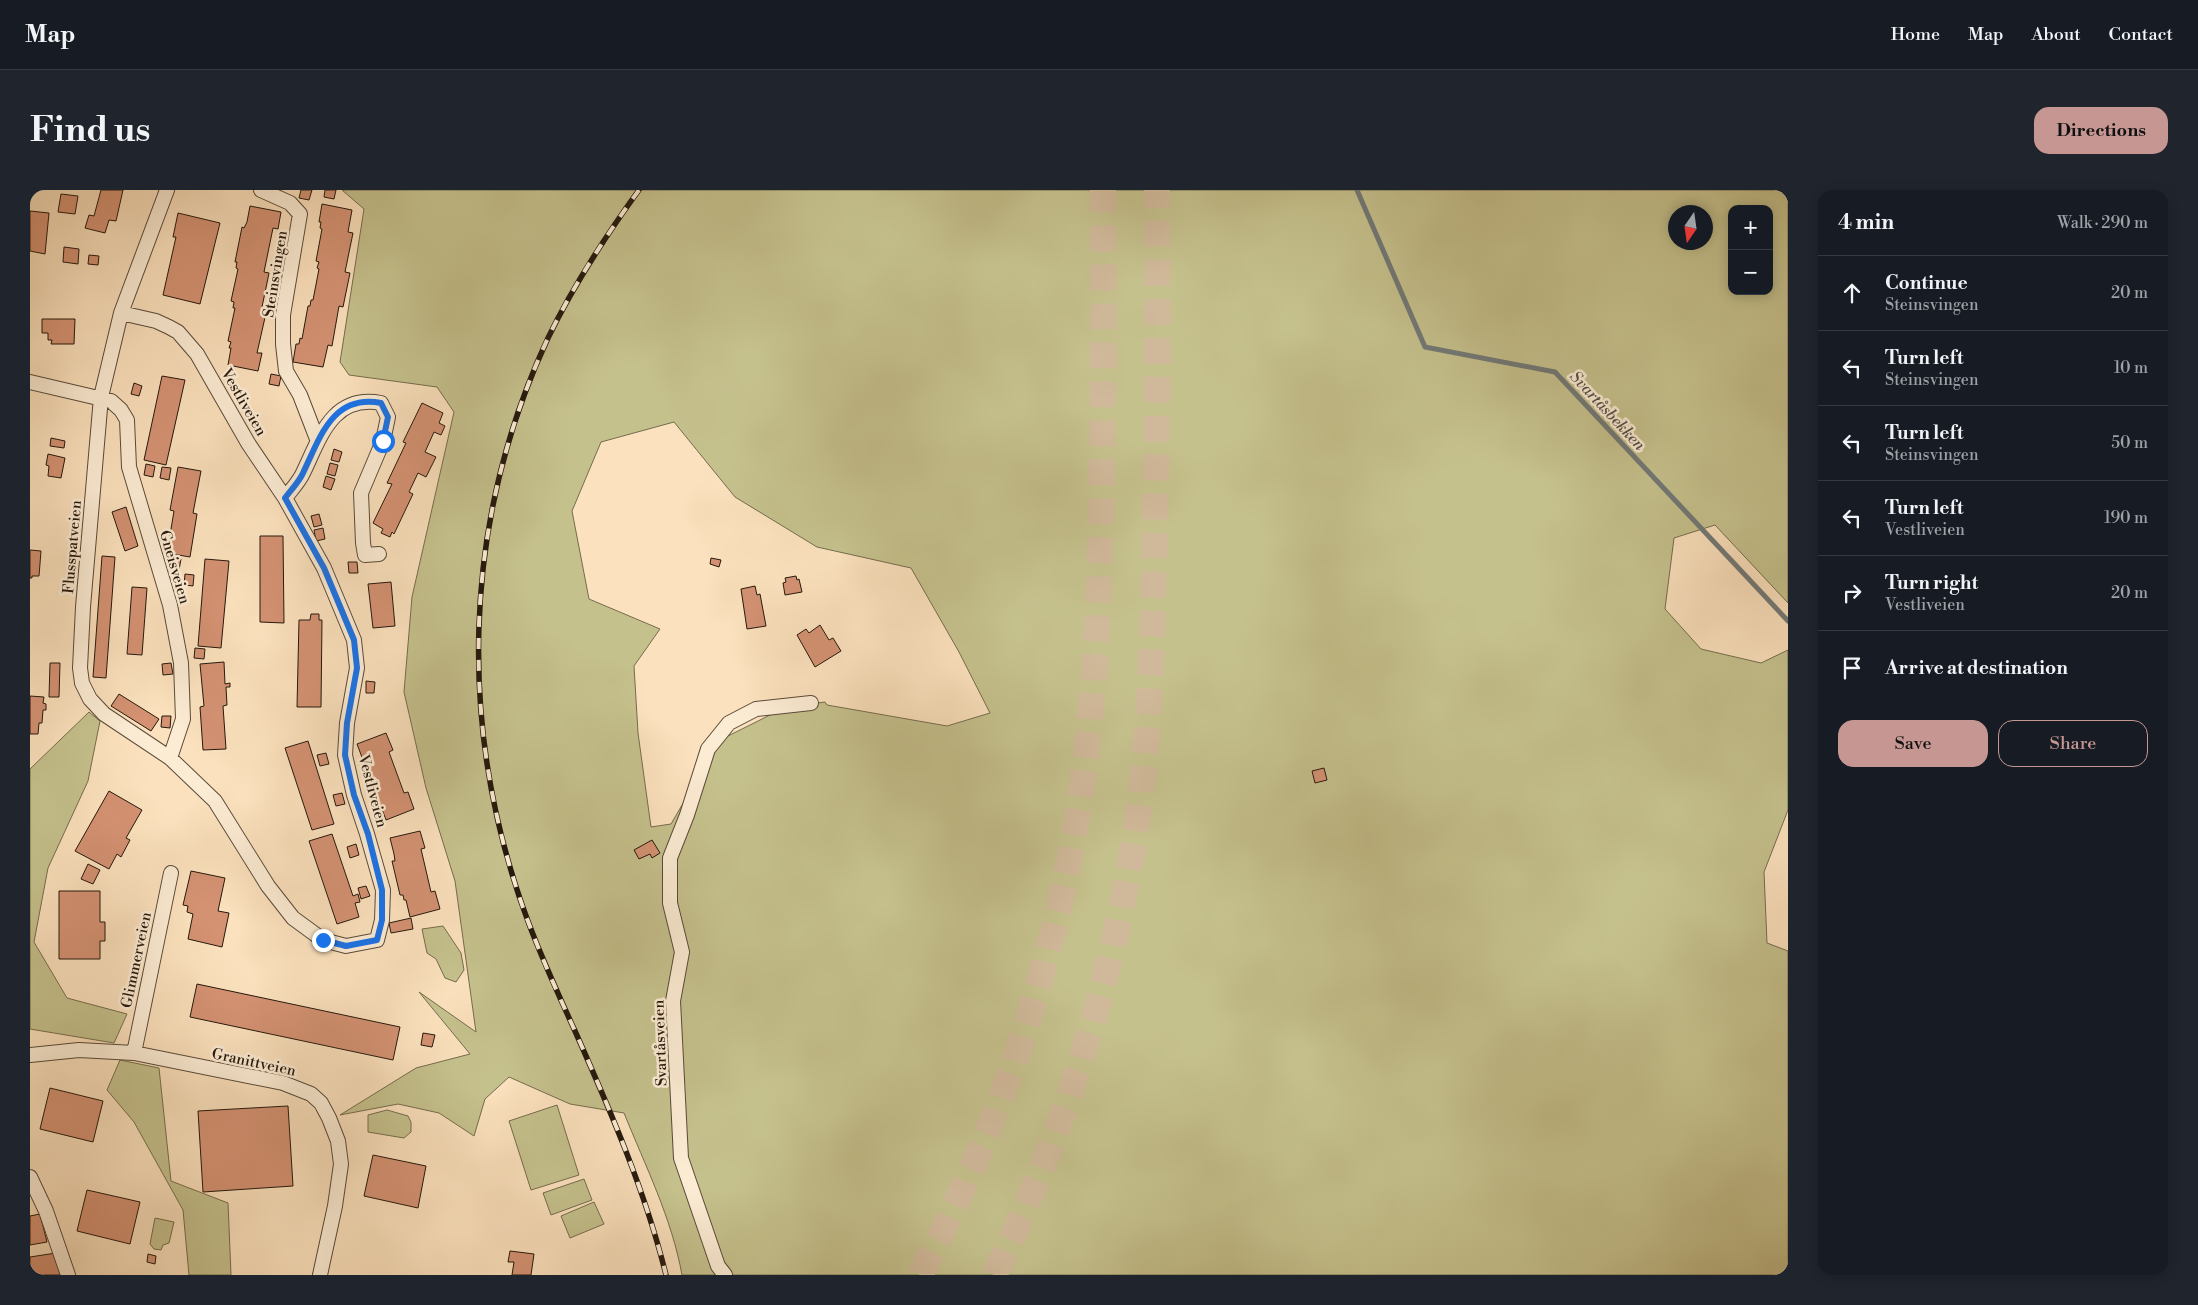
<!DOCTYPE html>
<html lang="en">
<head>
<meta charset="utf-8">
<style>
  body { margin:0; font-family:"Libre Bodoni",serif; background:#20242c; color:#f1f3f6 }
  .controls { position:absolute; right:15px; top:15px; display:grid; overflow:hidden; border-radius:10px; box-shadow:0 2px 12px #0003 }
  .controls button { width:45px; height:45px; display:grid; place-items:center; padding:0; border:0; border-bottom:1px solid #363941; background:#171b24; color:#f1f3f6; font:25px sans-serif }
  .compass { position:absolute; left:1638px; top:15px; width:45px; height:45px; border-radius:50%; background:#171b24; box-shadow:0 2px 12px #0003; rotate:193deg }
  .stop { position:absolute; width:15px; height:15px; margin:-11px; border:4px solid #1a73e8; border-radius:50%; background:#fff }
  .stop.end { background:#1a73e8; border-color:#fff; box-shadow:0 1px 5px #0008 }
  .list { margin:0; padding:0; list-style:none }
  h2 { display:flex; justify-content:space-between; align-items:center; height:65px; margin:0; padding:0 20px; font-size:21px }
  h2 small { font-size:16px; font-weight:400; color:#9ea1a6 }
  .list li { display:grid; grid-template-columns:32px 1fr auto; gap:15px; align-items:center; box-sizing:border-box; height:75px; padding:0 20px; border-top:1px solid #363941 }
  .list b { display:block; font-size:19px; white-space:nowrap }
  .list p { margin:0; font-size:16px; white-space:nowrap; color:#9ea1a6 }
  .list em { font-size:16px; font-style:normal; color:#9ea1a6 }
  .actions { display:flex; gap:10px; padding:15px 20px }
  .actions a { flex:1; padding:11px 0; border:1px solid #c59692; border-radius:15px; text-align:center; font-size:18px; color:#c59692 }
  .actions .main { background:#c59692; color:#111 }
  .icon { flex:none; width:28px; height:28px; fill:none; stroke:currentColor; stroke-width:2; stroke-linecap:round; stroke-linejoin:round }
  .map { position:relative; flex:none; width:1758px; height:1085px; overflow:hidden; border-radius:15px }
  header { display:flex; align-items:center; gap:30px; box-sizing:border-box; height:70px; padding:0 25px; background:#171b24; border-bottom:1px solid #363941 }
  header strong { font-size:24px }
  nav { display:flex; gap:28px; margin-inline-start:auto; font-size:18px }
  .intro { display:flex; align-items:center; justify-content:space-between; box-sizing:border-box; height:120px; padding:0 30px }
  h1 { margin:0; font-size:35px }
  .button { padding:12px 22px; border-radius:15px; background:#c59692; color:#111; font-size:18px; font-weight:700 }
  main { display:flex; gap:30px; padding:0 30px }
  aside { flex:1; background:#171b24; border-radius:15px; box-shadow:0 2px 12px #0003 }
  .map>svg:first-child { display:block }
  .green { fill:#c5c18d; stroke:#756c4d; fill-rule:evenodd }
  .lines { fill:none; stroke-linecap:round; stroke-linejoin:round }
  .stream { stroke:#727977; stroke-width:5 }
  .building { fill:#d49273; stroke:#25180d }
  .highway-tunnel { stroke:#d0b99a; stroke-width:26; stroke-dasharray:26 13; stroke-linecap:butt }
  .street-casing { stroke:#5a4a39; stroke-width:16 }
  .street { stroke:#fcecd4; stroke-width:14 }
  .rail-casing { stroke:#25180d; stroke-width:5.5 }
  .rail { stroke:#fcecd4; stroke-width:4; stroke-dasharray:11; stroke-linecap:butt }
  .route { stroke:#1a73e8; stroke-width:6 }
  .labels { text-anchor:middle; stroke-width:5; stroke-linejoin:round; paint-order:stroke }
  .street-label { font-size:15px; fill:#25180d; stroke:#fcecd4 }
  .water-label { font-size:16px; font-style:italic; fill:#52514b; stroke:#fcecd4 }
</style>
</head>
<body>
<header>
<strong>Map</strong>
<nav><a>Home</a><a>Map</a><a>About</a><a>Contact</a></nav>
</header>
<div class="intro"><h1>Find us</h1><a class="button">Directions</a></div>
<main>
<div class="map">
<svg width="1758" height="1085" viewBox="0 0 1758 1085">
  <rect width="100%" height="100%" fill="#fbe1bd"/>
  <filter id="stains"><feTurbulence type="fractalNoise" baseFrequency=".004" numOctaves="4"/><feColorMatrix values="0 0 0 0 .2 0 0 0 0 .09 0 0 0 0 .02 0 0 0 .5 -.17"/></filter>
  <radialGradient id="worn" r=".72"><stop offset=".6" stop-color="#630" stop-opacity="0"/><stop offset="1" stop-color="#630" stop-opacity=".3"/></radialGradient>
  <path class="green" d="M 312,0 L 1758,0 L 1758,413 L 1685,335 L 1644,348 L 1635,419 L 1671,459 L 1731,473 L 1758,460 L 1758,620 L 1734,682 L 1737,753 L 1758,761 L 1758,1085 L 652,1085 C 642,1029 615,975 594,923 L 540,914 L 479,887 L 455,909 L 444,946 L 409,923 L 368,914 L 310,925 L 386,878 L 440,864 L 389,802 L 446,842 L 425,691 L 396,598 L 374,502 L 382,407 L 424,222 L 407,197 L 319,185 L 310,172 L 334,19 ZM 1702,19 L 1739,19 L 1739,101 L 1702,101 ZM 1646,22 L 1676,22 L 1676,52 L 1646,52 ZM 644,232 L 705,307 L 787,357 L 881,378 L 929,462 L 960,523 L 917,536 L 797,515 L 795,512 L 756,517 L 690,550 L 641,634 L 621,637 L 608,543 L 604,476 L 630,439 L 559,409 L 542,321 L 571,252 Z
    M 59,522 L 70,531 L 58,591 L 18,678 L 4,752 L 37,808 L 97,824 L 84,853 L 0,839 L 0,579 Z
    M 413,736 L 431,763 L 434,780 L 426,792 L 415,788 L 406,769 L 397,763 L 392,739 Z
    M 90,870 L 129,878 L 141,991 L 198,1013 L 201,1085 L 159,1085 L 153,1020 L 104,932 L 77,900 Z
    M 527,915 L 549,985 L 501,1000 L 479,931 Z
    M 357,920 L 378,926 L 381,932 L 381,942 L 374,948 L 338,942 L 338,925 Z
    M 554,989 L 562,1010 L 521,1025 L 513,1003 Z
    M 564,1012 L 574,1034 L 540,1048 L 531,1026 Z
    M 125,1028 L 144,1032 L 139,1053 L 133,1055 L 131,1060 L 124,1059 L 120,1054 Z"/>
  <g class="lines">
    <path class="stream" d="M 1327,0 L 1395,157 L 1525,182 L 1758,431"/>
  </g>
  <path class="building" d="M 71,0 L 93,0 L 86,31 L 79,30 L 75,43 L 55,38 L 59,25 L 64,26 Z
    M 271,0 L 282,0 L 279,10 L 269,8 Z
    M 295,0 L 306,0 L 304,9 L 294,7 Z
    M 31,4 L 48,6 L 45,24 L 28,22 Z
    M 292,14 L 322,20 L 318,42 L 323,43 L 315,82 L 320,83 L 313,117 L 309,116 L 302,156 L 298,155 L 293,177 L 263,172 L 266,154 L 269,154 L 270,148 L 272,149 L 278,116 L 280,116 L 281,110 L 283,110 L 289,79 L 287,78 L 289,72 L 286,71 L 292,39 L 290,38 L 291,32 L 289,32 Z
    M 220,16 L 251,22 L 248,39 L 243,38 L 234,82 L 239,83 L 231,122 L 236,123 L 227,163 L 232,163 L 228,181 L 198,175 L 201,158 L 199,158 L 201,152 L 198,151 L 205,118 L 203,118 L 204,112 L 201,111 L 208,79 L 206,78 L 207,72 L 205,72 L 212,37 L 214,38 L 217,32 Z
    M 0,21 L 19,23 L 15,64 L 0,61 Z
    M 148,23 L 190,33 L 170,114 L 133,105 L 146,47 L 143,47 Z
    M 34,57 L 49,59 L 48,74 L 33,72 Z
    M 59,65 L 69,66 L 68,75 L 58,74 Z
    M 12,129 L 45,129 L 44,154 L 21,154 L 22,150 L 18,150 L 18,143 L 12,143 Z
    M 241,184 L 251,186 L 249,196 L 239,194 Z
    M 132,186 L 155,190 L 136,275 L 114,270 Z
    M 104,193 L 112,196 L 109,206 L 101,204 Z
    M 392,213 L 413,223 L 409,233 L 415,236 L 411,245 L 404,242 L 395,262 L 406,267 L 396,287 L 388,283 L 379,302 L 383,304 L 364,344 L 362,342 L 360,347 L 351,343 L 353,339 L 343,333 L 362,294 L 357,293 L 376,253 L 373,252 Z
    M 21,248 L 35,251 L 34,258 L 20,256 Z
    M 304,259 L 312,262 L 309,272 L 301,270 Z
    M 18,264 L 35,268 L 31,288 L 18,286 L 19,276 L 16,275 Z
    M 300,273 L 308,275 L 305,286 L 297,284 Z
    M 116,274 L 125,276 L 123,287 L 114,285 Z
    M 132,277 L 141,278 L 139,290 L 130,288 Z
    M 148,277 L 171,281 L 163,323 L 167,324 L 160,367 L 137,363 L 144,321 L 140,320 Z
    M 296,286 L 305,289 L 301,300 L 293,297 Z
    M 96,317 L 108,356 L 95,361 L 82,322 Z
    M 289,324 L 292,335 L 284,337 L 281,326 Z
    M 293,338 L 295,349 L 286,351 L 284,340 Z
    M 230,346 L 253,346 L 254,433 L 230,432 Z
    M 0,360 L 11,361 L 9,386 L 2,386 L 2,388 L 0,388 Z
    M 72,366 L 85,367 L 76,488 L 63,487 Z
    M 141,367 L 151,369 L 149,380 L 139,378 Z
    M 681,368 L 691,370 L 689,377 L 680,374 Z
    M 175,369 L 199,371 L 191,458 L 168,456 Z
    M 318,372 L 327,372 L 328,383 L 319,383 Z
    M 155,384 L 164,385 L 163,396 L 154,395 Z
    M 766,386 L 767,390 L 769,389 L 772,402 L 755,405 L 753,393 L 756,392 L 755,388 Z
    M 361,392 L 365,436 L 343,438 L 338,394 Z
    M 725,396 L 727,405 L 730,404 L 736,436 L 717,439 L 711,399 Z
    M 102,397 L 117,398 L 112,465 L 97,464 Z
    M 281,424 L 289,424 L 289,430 L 292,430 L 291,517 L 267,517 L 269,430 L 280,430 Z
    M 790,435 L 799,450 L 803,448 L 811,461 L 785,477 L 767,445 L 776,439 L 779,443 Z
    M 165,458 L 175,459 L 174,469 L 164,468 Z
    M 194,472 L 195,494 L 200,493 L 200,497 L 196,497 L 197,515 L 193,516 L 196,559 L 173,560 L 170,517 L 174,516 L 170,474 Z
    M 20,473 L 30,473 L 29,507 L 19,507 Z
    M 141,473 L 143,484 L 133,485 L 132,474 Z
    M 336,491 L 345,492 L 344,503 L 336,503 Z
    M 89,504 L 129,529 L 121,541 L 81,516 Z
    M 0,506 L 14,507 L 13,513 L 16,514 L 16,520 L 13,520 L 12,533 L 9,533 L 8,544 L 0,544 Z
    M 132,526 L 141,526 L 140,538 L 131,537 Z
    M 356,543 L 363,560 L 359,562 L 374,603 L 378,602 L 384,619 L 356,630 L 350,614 L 348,614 L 346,609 L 344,610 L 332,577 L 334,576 L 333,570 L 327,554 Z
    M 278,551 L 304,634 L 282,640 L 255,558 Z
    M 296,563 L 299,574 L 290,576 L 287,565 Z
    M 1294,578 L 1297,590 L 1285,593 L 1282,581 Z
    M 79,601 L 112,620 L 96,648 L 100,650 L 91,667 L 87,664 L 79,679 L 45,661 Z
    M 312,603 L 315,614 L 306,616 L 303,605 Z
    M 390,641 L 395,658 L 391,659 L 401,702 L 405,701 L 410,719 L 380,727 L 376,710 L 374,710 L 373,705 L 370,705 L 362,671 L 365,671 L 364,664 L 360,648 Z
    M 302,644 L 323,706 L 328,704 L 330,712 L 325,713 L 329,727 L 307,734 L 279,651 Z
    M 622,650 L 630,663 L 622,668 L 620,664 L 609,669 L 604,660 Z
    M 326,654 L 329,665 L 320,668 L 317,657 Z
    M 58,674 L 70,680 L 63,694 L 51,689 Z
    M 161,681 L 195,688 L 188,721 L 199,723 L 192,757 L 158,749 L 163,724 L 157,722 L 158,716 L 153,715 Z
    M 336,696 L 340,706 L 331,709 L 328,698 Z
    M 29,701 L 70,701 L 70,732 L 75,732 L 75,751 L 70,751 L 70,769 L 29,769 Z
    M 381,728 L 383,739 L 361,743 L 359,733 Z
    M 167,794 L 370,837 L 363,870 L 160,827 Z
    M 393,843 L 405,845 L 402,857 L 391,855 Z
    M 20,898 L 73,911 L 63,952 L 10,939 Z
    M 258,916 L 263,996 L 173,1002 L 168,921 Z
    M 343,965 L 396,976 L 388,1018 L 334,1006 Z
    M 57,1000 L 110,1012 L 100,1054 L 47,1041 Z
    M 10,1024 L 17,1052 L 0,1055 L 0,1026 Z
    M 480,1061 L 504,1064 L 501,1085 L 482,1085 L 484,1072 L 478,1072 Z
    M 26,1063 L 30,1085 L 0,1085 L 0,1067 Z
    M 118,1064 L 126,1066 L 125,1074 L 117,1072 Z"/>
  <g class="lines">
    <path class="highway-tunnel" d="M 890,1085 C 967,941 1020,787 1047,626 C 1065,521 1069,414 1071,308 C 1073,205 1074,103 1073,0
      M 964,1085 C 1031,949 1077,806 1103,657 C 1119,561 1122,465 1124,368 C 1128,245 1128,123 1127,0"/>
    <g class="street-casing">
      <path id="street" d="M 231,0 L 260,13 L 270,24 L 253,125 L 253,154 L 256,181 L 270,205 L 287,249
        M 91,123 L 126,131 L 139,137 L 148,142 L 167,164 L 218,253 L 255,308 L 294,378 L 324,450 L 327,478 L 317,533 L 315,565 L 324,605 L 337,644 L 353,700 L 352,730 L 347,750 L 316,756 L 293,750 L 263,728 L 238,696 L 185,611 L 140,568 L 74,524 L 60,509 L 52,493 L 50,478 L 53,417 L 71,207 L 91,123 L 137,0
        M 0,192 L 81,211 L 91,220 L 97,230 L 99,277 L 140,415 L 151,473 L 153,529 L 140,568
        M 255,308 C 261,300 269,292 273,283 C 290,248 302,204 351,213 L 358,227 L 353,251 L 331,303 L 333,353 L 335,365 L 349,364
        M 104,863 L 141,683
        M 0,865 L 49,860 L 104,863 L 253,893 L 281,904 L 291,913 L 299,928 L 308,951 L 311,974 L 305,1016 L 290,1085
        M 0,987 L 16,1021 L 38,1085
        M 695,1085 L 688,1076 L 651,968 L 643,811 L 652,762 L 640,713 L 640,668 L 657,625 L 678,559 L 699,533 L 726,519 L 781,513"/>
    </g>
    <use href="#street" class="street"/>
    <g class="rail-casing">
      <path id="rail" d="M 609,0 C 575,47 543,96 518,148 C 431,335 427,542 499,734 C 513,771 529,806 545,841 C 580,920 615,1000 636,1085"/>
    </g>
    <use href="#rail" class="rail"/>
  </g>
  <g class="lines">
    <path class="route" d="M 293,750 L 316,756 L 347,750 L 352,730 L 352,700 L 338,644 L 324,605 L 315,565 L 317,533 L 327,478 L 324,450 L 294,378 L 255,308 C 261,300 269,292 273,283 C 290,248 302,204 351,213 L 358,227 L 353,251"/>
  </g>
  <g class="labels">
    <g class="street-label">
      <text transform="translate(245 84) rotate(-81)" y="5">Steinsvingen</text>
      <text transform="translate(214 212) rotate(60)" y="5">Vestliveien</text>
      <text transform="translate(42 357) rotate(-85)" y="5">Flusspatveien</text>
      <text transform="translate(145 377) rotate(74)" y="5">Gneisveien</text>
      <text transform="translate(343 601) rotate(75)" y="5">Vestliveien</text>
      <text transform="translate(106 770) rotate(-78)" y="5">Glimmerveien</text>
      <text transform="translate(630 853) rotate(-92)" y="5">Svartåsveien</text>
      <text transform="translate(224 872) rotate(12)" y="5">Granittveien</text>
    </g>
    <g class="water-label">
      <text transform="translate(1578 220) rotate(47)" y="6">Svartåsbekken</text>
    </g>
  </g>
  <rect width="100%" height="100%" filter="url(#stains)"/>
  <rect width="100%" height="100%" fill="url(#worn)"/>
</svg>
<div class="controls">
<button>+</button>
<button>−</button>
</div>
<svg class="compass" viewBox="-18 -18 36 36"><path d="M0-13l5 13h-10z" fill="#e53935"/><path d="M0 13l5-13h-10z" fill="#9ea1a6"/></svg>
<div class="stop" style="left:353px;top:251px"></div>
<div class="stop end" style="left:293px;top:750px"></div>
</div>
<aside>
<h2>4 min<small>Walk · 290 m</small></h2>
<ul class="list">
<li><svg class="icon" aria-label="ahead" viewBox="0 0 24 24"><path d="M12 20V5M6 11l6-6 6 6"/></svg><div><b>Continue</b><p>Steinsvingen</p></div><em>20 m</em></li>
<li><svg class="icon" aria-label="left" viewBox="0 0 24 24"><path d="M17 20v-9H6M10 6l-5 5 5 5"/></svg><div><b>Turn left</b><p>Steinsvingen</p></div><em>10 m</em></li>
<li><svg class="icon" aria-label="left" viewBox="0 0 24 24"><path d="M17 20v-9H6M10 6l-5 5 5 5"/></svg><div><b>Turn left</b><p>Steinsvingen</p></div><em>50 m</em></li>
<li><svg class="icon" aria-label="left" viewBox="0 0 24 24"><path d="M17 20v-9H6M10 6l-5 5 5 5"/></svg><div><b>Turn left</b><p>Vestliveien</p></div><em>190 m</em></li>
<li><svg class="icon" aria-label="right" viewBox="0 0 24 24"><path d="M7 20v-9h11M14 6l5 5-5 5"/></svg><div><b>Turn right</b><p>Vestliveien</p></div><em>20 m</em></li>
<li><svg class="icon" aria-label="arrive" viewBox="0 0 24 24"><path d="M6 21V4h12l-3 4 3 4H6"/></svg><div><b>Arrive at destination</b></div></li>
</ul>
<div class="actions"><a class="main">Save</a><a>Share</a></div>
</aside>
</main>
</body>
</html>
